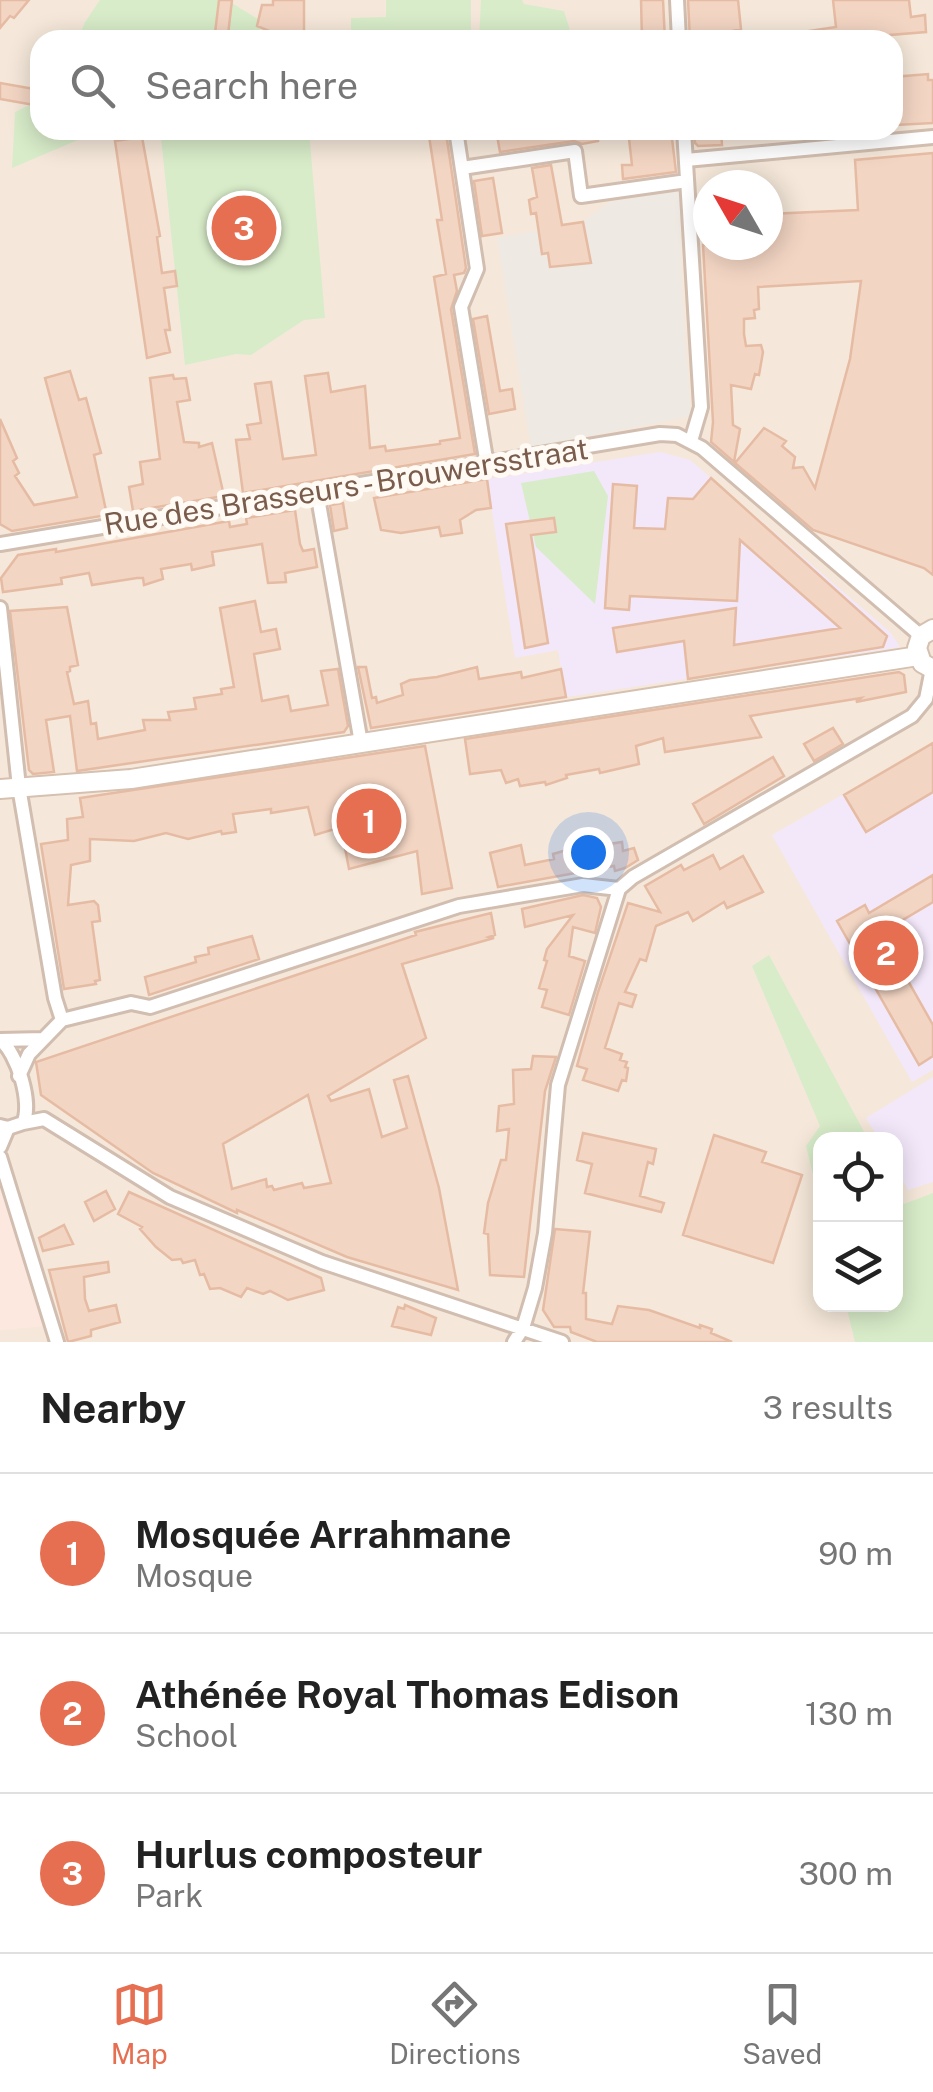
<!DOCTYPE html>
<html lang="en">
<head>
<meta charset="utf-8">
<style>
  body { margin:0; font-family:"Public Sans",sans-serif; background:#f6f6f6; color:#222 }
  .controls { position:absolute; right:30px; bottom:30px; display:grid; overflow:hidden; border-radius:20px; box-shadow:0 5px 25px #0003 }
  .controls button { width:90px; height:90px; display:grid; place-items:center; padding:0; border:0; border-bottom:2px solid #e0e0e0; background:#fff; color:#222; font:50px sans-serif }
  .compass { position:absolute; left:693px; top:170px; width:90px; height:90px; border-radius:50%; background:#fff; box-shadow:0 5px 25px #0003; rotate:309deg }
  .you { position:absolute; left:588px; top:852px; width:35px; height:35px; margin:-25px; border:8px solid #fff; border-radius:50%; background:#1a73e8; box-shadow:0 0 0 15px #1a73e833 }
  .badge { display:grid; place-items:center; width:65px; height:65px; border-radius:50%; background:#e76f51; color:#fff; font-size:32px; font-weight:700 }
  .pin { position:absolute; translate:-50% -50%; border:5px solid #fff; box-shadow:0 2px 10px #0006 }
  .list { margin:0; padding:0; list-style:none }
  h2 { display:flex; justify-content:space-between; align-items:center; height:130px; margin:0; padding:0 40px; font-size:42px }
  h2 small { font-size:32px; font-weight:400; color:#767676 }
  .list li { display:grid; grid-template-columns:65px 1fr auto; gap:30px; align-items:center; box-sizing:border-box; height:160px; padding:0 40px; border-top:2px solid #e0e0e0 }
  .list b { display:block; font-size:38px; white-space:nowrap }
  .list p { margin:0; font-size:32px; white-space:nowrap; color:#767676 }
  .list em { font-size:32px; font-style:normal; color:#767676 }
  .icon { flex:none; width:55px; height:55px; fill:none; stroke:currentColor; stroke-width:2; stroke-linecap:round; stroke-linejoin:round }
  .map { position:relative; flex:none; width:933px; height:1342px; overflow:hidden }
  .search { position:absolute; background:#fff; box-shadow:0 5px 25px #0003; left:30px; right:30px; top:30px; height:110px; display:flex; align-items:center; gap:25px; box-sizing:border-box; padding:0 35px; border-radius:30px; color:#767676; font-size:38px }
  .sheet { height:610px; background:#fff }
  nav { display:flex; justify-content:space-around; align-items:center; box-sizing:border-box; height:140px; border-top:2px solid #e0e0e0; background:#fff; font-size:28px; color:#767676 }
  nav a { display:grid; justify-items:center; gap:5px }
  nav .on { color:#e76f51 }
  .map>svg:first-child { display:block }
  .residential { fill:#f5e8da; fill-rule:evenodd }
  .commercial { fill:#fde8e0 }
  .industrial { fill:#efe9e4 }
  .education { fill:#f3e8fa }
  .green { fill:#d8ecc9 }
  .building { fill:#f3d5c3; stroke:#e6bba3; stroke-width:2.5; fill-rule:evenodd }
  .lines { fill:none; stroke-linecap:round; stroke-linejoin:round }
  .street-casing { stroke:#d1beb0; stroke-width:18 }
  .secondary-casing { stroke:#d6c0b0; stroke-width:22 }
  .street { stroke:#fff; stroke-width:12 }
  .secondary { stroke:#fff; stroke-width:18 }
  .labels { text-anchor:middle; stroke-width:10; stroke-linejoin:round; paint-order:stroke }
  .street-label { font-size:30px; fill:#7a5c4d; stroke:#fffaf3 }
</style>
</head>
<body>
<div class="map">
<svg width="933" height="1342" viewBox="0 0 933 1342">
  <rect width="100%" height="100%" fill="#fdf6ec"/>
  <path class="residential" d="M 0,0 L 933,0 L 933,1342 L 0,1342 ZM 40,40 L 893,40 L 893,130 L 40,130 ZM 708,185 L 768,185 L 768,245 L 708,245 ZM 820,1140 L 896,1140 L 896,1304 L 820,1304 Z"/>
  <path class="commercial" d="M 0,1187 L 46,1326 L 0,1330 Z"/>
  <path class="industrial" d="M 680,191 L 682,298 L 691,416 L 531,448 L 497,238 L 581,223 L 610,202 Z"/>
  <path class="education" d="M 660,452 L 690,460 L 890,632 L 900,647 L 566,697 L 558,650 L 515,658 L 487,479 Z
    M 933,743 L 933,1070 L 912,1082 L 772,835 Z
    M 933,1077 L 933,1182 L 908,1190 L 896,1168 L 896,1140 L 879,1139 L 866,1118 Z"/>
  <path class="green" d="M 100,0 L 227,0 L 261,21 L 258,40 L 78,40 L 85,22 Z
    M 386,0 L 471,0 L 471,40 L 351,40 L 351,18 L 386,17 Z
    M 481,0 L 522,0 L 524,4 L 564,11 L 573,40 L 479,40 Z
    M 40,100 L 40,130 L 111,130 L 99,131 L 12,168 L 15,112 Z
    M 195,130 L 309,130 L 325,318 L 304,320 L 251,355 L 236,354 L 185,365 L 161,138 Z
    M 594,471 L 608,496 L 595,604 L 536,547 L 521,483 Z
    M 769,955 L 868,1139 L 820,1140 L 820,1203 L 806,1146 L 820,1126 L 752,966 Z
    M 896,1190 L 904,1204 L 933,1193 L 933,1342 L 855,1342 L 846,1305 L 896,1304 Z"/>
  <path class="building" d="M 0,0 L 29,0 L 14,18 L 10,16 L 0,28 Z
    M 219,0 L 232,0 L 228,35 L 215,33 Z
    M 273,0 L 304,0 L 304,40 L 271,40 L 272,32 L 257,26 L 262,5 L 273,5 Z
    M 641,0 L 663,0 L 665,40 L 642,40 Z
    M 688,0 L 738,0 L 741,29 L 715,35 L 715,40 L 690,40 Z
    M 833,0 L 909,0 L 911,17 L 925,15 L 926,32 L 890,35 L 890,40 L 803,40 L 802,32 L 836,27 Z
    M 928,74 L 928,80 L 933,80 L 933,123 L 896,125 L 893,77 Z
    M 0,83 L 40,90 L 40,106 L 0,99 Z
    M 496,130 L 517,130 L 517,134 L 540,130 L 596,130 L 598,141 L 582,144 L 574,141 L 500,152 Z
    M 628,130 L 671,130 L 676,172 L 623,179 L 622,165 L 632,165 Z
    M 694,130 L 721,130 L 722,145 L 698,146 L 695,143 Z
    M 446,133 L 466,268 L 464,273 L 454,275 L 457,291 L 451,309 L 475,454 L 243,493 L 236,440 L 250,439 L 247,425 L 261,423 L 255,384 L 271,382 L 283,459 L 316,455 L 305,376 L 328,373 L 331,392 L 365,386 L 370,448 L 385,446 L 386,451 L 440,444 L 440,441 L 460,438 L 434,277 L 446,274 L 437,220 L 442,220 L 429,136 Z
    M 142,137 L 160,236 L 157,237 L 162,273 L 175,271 L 177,286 L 164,288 L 170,330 L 165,330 L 170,352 L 147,358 L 115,141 Z
    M 933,153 L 933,575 L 924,568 L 813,530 L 735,463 L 764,428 L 786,441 L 782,446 L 795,457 L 793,468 L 803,467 L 815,488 L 850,359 L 861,281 L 758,287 L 759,309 L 754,310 L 755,318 L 744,319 L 744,334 L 746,346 L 761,345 L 763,352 L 759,375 L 755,374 L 751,389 L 731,385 L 733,425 L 740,429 L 734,462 L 711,442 L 713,422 L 703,245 L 768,245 L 768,214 L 858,210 L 855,160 Z
    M 551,165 L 562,225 L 583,222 L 591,263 L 550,267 L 548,253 L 542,254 L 536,213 L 531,214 L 529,200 L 537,197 L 532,168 Z
    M 493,178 L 502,233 L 482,236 L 474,181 Z
    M 237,229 L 257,248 L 245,260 L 223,241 Z
    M 487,316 L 500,391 L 512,389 L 515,409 L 489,414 L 473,319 Z
    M 70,371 L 79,400 L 86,398 L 101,453 L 94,455 L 107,515 L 12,531 L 0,524 L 0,419 L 17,458 L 13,461 L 19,473 L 15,476 L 34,505 L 77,497 L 45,378 Z
    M 173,375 L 174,379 L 186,378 L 190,400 L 177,402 L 184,442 L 199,443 L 199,447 L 212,443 L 224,496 L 133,511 L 129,487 L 143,484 L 140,462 L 160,459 L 150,378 Z
    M 711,478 L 887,636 L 883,647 L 688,679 L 684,641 L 617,652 L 613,628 L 736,608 L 734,645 L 840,628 L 740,540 L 737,601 L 630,596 L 629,610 L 605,608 L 613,484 L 637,486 L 634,528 L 665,529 L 668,498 L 693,499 Z
    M 487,479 L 491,508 L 476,510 L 460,520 L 462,533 L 441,536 L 439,527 L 401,533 L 381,530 L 374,498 Z
    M 343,503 L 347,528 L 334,531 L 330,505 Z
    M 295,510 L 300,544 L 303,551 L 314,549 L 317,567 L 285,573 L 286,582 L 268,583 L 262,544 L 212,552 L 214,565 L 192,570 L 191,564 L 161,569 L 163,579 L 144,585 L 143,578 L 137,578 L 92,585 L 89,573 L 61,578 L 62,584 L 3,592 L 1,578 L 18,555 L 56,549 L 56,552 L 229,521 L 230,527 L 247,524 L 246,518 Z
    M 554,518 L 556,532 L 531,535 L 548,643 L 525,648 L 506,524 Z
    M 255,601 L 261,632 L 276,629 L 280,649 L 254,654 L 262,701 L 288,696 L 291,711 L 328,705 L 321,671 L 338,669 L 348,726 L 344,732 L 77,771 L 70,716 L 46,720 L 54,772 L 33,774 L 29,770 L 10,611 L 67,607 L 78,665 L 70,667 L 70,671 L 67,672 L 74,704 L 88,701 L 91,724 L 96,723 L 98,739 L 145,730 L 143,720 L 170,720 L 168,712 L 196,709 L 194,698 L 222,694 L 221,689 L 234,687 L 220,608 Z
    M 358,667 L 366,667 L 372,698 L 376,697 L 377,703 L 403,695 L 401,684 L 410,680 L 437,677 L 477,667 L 479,679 L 521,672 L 522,678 L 561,669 L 566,697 L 371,728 Z
    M 899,672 L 904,675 L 906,692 L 856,702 L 861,698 L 750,716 L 761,737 L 665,752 L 663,738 L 636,746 L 639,764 L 600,773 L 599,769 L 566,775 L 567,778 L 546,785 L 545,782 L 520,786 L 518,779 L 506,783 L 501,770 L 470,774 L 465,739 Z
    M 833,728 L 843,744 L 814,761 L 804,744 Z
    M 933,743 L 933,792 L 866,832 L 844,795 Z
    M 425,746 L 452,888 L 422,894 L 417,851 L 349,869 L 341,827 L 315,835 L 308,807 L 271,813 L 271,809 L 233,814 L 236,832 L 222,834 L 221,831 L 188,839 L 166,833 L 134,841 L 90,839 L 90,861 L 71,865 L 68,905 L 94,901 L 98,905 L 100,921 L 92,922 L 100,980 L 95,981 L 96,984 L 64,989 L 41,844 L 68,840 L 67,819 L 83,817 L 80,798 Z
    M 773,757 L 784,776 L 704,824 L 693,804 Z
    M 622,842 L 623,851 L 634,848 L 638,860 L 625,868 L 615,871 L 614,866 L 498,887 L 490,853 L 521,845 L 525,865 L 554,859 L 553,854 L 588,844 L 589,847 Z
    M 713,855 L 720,869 L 743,856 L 763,892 L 727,908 L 724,902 L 693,921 L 688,912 L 656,926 L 646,961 L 640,959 L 625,992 L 636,995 L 632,1007 L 619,1003 L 605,1048 L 622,1054 L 620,1060 L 627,1062 L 625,1067 L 628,1068 L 626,1081 L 622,1080 L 618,1091 L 583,1080 L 587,1069 L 577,1066 L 598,992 L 628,903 L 660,912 L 645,886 L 681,865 L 684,870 Z
    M 933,875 L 933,902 L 881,933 L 933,1025 L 933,1056 L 919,1065 L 837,921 L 865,905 L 869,913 Z
    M 583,895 L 597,898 L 601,907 L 595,933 L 573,927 L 569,956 L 585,961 L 569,1015 L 542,1007 L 547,990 L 539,988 L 547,961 L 544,960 L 547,949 L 573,915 L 525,927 L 522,909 Z
    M 491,913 L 495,935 L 489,937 L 494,938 L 402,964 L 426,1038 L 328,1096 L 331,1101 L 369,1089 L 382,1137 L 407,1128 L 394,1080 L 408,1076 L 439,1188 L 458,1290 L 347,1257 L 237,1210 L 237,1213 L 153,1173 L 41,1095 L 36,1062 L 416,935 L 415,932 ZM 308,1095 L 331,1183 L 304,1188 L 302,1183 L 274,1190 L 272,1186 L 267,1187 L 266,1179 L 232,1189 L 223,1144 Z
    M 252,936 L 259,959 L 149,995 L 145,977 L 196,962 L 195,957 L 209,954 L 208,948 Z
    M 533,1056 L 556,1057 L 545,1091 L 524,1277 L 490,1275 L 488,1234 L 484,1233 L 488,1203 L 501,1160 L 506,1160 L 509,1129 L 497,1131 L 499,1106 L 514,1104 L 513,1070 L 531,1069 Z
    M 583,1133 L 656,1149 L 653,1164 L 648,1162 L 640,1196 L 664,1203 L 661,1212 L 585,1193 L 592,1164 L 577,1160 Z
    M 714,1135 L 766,1152 L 762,1162 L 802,1175 L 773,1263 L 683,1235 Z
    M 106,1191 L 115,1209 L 94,1221 L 85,1202 Z
    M 129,1192 L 321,1278 L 324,1290 L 288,1300 L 270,1291 L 263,1294 L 247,1288 L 241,1297 L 220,1288 L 210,1289 L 204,1274 L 200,1275 L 195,1260 L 183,1263 L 181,1259 L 172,1260 L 156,1247 L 140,1229 L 142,1227 L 118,1214 Z
    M 64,1225 L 73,1244 L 43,1251 L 39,1238 Z
    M 555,1229 L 590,1232 L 583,1293 L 586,1293 L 586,1319 L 612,1324 L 618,1306 L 649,1310 L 700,1328 L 700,1325 L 712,1329 L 711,1333 L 732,1342 L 597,1342 L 571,1332 L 570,1327 L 554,1327 L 543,1310 Z
    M 108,1262 L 109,1272 L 84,1277 L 85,1299 L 89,1311 L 116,1305 L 120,1322 L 91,1330 L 91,1336 L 68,1342 L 49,1270 Z
    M 405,1305 L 436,1318 L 431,1335 L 392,1326 L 398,1307 L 404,1309 Z"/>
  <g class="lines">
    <g class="street-casing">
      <path id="street" d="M 677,0 L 679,40
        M 456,130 L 477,269 L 461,307 L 487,465
        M 684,130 L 701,407 L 691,441
        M 686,160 L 933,137
        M 462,168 L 575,151 L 581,196 L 687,181
        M 317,492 L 361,743
        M 0,544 L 660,434 L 677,435 L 702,448 L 921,636
        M 0,608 L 19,787 L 55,998 L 62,1020
        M 0,1040 C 17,1052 33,1104 23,1123 L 8,1128 L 0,1126
        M 0,1040 L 43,1039
        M 19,1076 L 29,1054 L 62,1020 L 131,1003 L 150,1007 L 459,906 L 583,885 L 619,889
        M 23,1123 L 44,1119 L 170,1197 L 322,1262 L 562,1342
        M 0,1147 L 8,1128
        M 0,1157 L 57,1342
        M 514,1342 L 523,1328 L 535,1288 L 545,1233 L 558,1085 L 619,889 L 633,877 L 912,716 L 926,699 L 932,669"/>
    </g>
    <g class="secondary-casing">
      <path id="secondary" d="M 933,629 L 921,636 L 917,648 L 922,663 L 933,669
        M 0,789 L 131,779 L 918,656"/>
    </g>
    <use href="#street" class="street"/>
    <use href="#secondary" class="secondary"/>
  </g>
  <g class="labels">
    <g class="street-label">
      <text transform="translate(346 487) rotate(-9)" y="10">Rue des Brasseurs - Brouwersstraat</text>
    </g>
  </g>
</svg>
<div class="controls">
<button><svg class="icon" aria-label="locate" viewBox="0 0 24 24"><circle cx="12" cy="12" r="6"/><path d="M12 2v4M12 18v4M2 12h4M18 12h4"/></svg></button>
<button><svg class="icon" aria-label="layers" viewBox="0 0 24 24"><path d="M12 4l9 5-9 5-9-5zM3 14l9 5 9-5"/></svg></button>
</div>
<svg class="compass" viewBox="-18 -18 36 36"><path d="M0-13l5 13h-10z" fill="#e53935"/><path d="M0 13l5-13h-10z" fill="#767676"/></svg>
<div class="you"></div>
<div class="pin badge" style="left:369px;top:821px">1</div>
<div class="pin badge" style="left:886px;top:953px">2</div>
<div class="pin badge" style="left:244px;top:228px">3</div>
<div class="search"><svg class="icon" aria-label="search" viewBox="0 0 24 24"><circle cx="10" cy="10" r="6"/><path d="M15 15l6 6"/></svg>Search here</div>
</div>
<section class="sheet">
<h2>Nearby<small>3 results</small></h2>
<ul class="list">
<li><span class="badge">1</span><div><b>Mosquée Arrahmane</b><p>Mosque</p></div><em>90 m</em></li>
<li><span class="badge">2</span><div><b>Athénée Royal Thomas Edison</b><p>School</p></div><em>130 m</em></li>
<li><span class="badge">3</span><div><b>Hurlus composteur</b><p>Park</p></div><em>300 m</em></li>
</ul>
</section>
<nav>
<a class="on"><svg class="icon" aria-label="map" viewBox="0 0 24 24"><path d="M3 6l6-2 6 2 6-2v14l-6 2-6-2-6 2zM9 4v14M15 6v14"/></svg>Map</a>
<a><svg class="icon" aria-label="directions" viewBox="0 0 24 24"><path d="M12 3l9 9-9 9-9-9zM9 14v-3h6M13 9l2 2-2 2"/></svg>Directions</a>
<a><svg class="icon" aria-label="saved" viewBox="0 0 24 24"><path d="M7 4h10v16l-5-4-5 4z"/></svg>Saved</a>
</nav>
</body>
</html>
